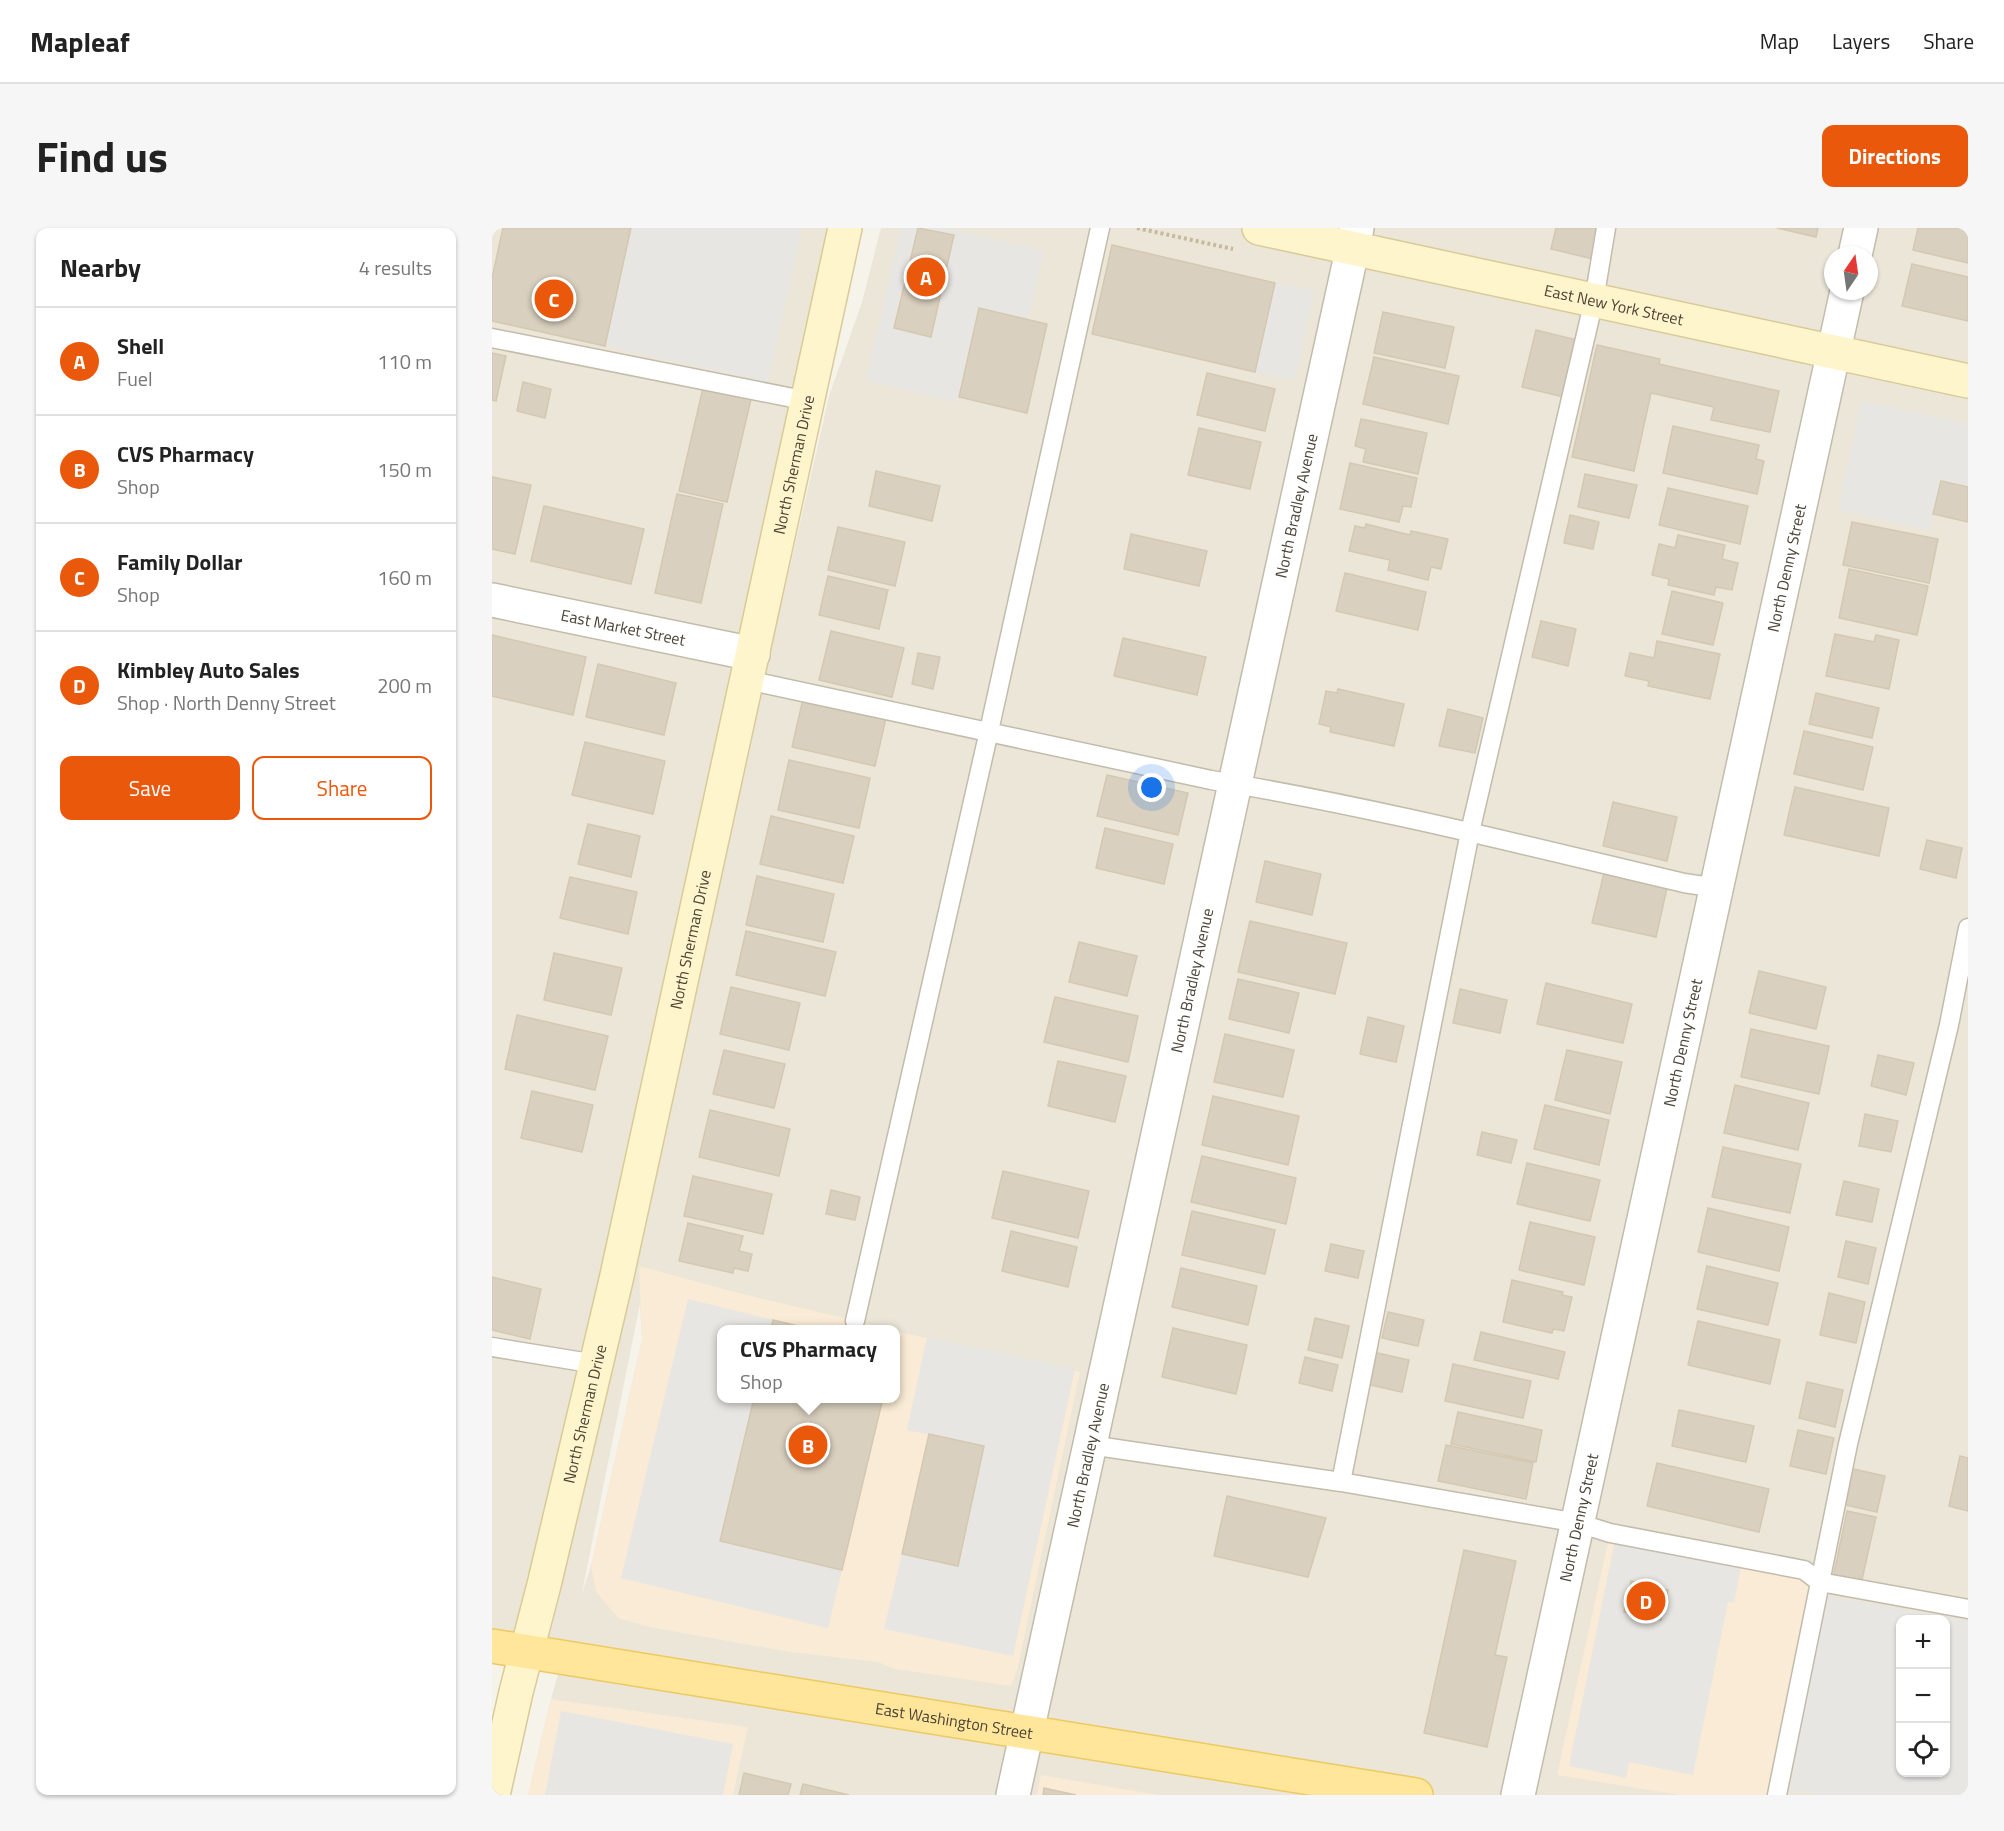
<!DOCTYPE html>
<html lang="en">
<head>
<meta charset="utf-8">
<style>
  body { margin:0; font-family:"Titillium Web",sans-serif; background:#f6f6f6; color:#222 }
  .controls { position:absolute; right:18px; bottom:18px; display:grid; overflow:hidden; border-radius:12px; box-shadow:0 2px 4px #0004 }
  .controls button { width:54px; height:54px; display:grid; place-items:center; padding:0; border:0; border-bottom:2px solid #e0e0e0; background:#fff; color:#222; font:30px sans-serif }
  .compass { position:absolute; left:1332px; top:18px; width:54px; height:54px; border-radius:50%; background:#fff; box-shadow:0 2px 4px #0004; rotate:13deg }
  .you { position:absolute; left:660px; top:560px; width:21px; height:21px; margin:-15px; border:4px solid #fff; border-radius:50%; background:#1a73e8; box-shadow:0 0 0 9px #1a73e833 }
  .badge { display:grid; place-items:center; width:39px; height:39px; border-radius:50%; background:#ea580c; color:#fff; font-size:20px; font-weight:700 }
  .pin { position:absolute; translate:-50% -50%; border:3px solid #fff; box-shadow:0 2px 6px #0006 }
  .popup { position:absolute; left:225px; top:1097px; width:183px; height:78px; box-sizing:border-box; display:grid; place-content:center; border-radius:12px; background:#fff; filter:drop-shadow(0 2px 4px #0005); font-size:20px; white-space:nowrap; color:#767676 }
  .popup b { font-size:22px; color:#222 }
  .popup::after { content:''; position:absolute; left:50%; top:100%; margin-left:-12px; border:12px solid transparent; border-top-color:#fff }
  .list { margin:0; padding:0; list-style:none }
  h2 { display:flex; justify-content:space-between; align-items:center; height:78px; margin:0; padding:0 24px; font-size:26px }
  h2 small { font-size:20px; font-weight:400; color:#767676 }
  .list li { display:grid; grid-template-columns:39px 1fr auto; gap:18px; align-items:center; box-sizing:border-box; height:108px; padding:0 24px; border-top:2px solid #e0e0e0 }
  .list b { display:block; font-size:22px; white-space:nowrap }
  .list p { margin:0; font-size:20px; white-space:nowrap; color:#767676 }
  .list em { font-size:20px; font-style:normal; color:#767676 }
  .actions { display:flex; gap:12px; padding:18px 24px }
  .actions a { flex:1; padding:14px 0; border:2px solid #ea580c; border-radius:12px; text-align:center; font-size:21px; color:#ea580c }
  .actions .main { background:#ea580c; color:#fff }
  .icon { flex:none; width:33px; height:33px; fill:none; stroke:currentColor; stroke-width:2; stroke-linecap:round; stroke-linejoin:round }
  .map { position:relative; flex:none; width:1476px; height:1567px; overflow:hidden; border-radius:12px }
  header { display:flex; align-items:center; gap:36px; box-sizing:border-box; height:84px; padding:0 30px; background:#fff; border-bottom:2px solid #e0e0e0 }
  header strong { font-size:28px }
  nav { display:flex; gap:33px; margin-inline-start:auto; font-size:21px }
  .intro { display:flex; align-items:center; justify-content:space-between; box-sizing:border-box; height:144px; padding:0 36px }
  h1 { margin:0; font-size:42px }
  .button { padding:15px 27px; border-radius:12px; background:#ea580c; color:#fff; font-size:21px; font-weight:700 }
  main { display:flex; gap:36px; padding:0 36px }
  aside { flex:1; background:#fff; border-radius:12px; box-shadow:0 2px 4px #0004 }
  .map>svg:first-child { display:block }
  .residential { fill:#ebe6d8; fill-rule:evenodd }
  .commercial { fill:#f9ebd5 }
  .parking { fill:#e8e6e2; fill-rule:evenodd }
  .building { fill:#d9d0bf; stroke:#d5c8b1; stroke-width:1.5 }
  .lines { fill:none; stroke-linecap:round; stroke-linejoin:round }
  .service-casing { stroke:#c3bcac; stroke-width:21 }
  .minor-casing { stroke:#c3bcac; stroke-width:36 }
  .secondary-casing { stroke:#daca97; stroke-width:36 }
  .primary-casing { stroke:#eec961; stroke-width:36 }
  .path { stroke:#c6b99c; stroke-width:4; stroke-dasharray:3 3; stroke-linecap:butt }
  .service { stroke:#fff; stroke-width:18 }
  .minor { stroke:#fff; stroke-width:33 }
  .secondary { stroke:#fff5cc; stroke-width:33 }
  .primary { stroke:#ffe69b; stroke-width:33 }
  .labels { text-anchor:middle; stroke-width:5; stroke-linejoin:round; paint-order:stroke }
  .street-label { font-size:16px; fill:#4b4437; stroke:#fff }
</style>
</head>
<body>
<header>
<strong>Mapleaf</strong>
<nav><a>Map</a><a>Layers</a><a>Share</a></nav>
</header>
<div class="intro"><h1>Find us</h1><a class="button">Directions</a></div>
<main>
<aside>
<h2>Nearby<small>4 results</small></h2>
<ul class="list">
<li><span class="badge">A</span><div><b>Shell</b><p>Fuel</p></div><em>110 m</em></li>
<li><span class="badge">B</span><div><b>CVS Pharmacy</b><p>Shop</p></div><em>150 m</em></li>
<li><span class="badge">C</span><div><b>Family Dollar</b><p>Shop</p></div><em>160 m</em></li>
<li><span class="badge">D</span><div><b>Kimbley Auto Sales</b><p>Shop · North Denny Street</p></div><em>200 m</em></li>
</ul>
<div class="actions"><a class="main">Save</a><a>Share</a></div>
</aside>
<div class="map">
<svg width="1476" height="1567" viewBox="0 0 1476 1567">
  <rect width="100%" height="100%" fill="#f6f3ea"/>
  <path class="residential" d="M 0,0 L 365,0 L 289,379 L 337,168 L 370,74 L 389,0 L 1476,0 L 1476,1567 L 36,1567 L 59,1471 L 71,1429 L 0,1418 ZM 1341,27 L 1377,27 L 1377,63 L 1341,63 ZM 148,1076 L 150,1111 L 99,1338 L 90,1365 ZM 229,1102 L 403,1102 L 403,1170 L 229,1170 ZM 1408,1392 L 1454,1392 L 1454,1544 L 1408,1544 Z"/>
  <path class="commercial" d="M 147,1038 L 243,1064 L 398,1101 L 229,1102 L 229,1170 L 403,1170 L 403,1103 L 588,1144 L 525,1443 L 519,1458 L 403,1441 L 386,1434 L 298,1424 L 157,1399 L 126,1390 L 104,1364 L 99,1338 L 150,1111 Z
    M 1118,1305 L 1328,1354 L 1285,1567 L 1188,1567 L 1065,1547 Z
    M 59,1471 L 256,1499 L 241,1567 L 36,1567 Z
    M 549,1547 L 667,1567 L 545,1567 Z"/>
  <path class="parking" d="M 139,0 L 310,0 L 276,154 L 113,118 Z
    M 409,0 L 453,0 L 552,22 L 536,91 L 487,80 L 465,174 L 374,153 Z
    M 783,55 L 822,63 L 803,152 L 763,144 Z
    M 1370,173 L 1476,196 L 1476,259 L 1449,253 L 1438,302 L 1346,282 Z
    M 196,1071 L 281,1092 L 279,1101 L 229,1102 L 229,1170 L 262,1171 L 228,1313 L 350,1342 L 336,1400 L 129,1350 Z
    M 435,1109 L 583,1141 L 521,1428 L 392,1401 L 410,1326 L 466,1338 L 492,1218 L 415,1202 Z
    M 1123,1312 L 1249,1338 L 1242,1375 L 1236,1374 L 1201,1547 L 1137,1534 L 1134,1550 L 1077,1538 Z
    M 1331,1367 L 1476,1393 L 1476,1567 L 1330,1567 L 1296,1561 ZM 1408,1392 L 1454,1392 L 1454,1544 L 1408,1544 Z
    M 69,1483 L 241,1516 L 231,1567 L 53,1567 Z"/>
  <path class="building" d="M 11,0 L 139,0 L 113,118 L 0,93 L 0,50 Z
    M 426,0 L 462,7 L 439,109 L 402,100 Z
    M 1064,0 L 1109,0 L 1101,31 L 1059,21 Z
    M 1285,0 L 1326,0 L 1324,9 Z
    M 1426,0 L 1476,0 L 1476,35 L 1421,22 Z
    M 620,17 L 783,55 L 763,144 L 600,106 Z
    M 1420,36 L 1476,49 L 1476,93 L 1410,78 Z
    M 487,80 L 555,96 L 535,185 L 467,169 Z
    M 891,84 L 962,99 L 953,140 L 882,125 Z
    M 1044,102 L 1085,112 L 1072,169 L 1030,159 Z
    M 1105,117 L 1168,131 L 1167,136 L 1287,163 L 1278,204 L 1219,192 L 1222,179 L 1159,165 L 1142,243 L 1080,229 Z
    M 0,125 L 14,128 L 4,173 L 0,172 Z
    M 882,129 L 967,148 L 956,196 L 871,176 Z
    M 715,145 L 783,161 L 773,203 L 705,187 Z
    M 31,154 L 59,161 L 53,190 L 25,183 Z
    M 211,160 L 259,171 L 235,274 L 187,263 Z
    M 869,191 L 935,205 L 926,246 L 871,234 L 874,221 L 863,218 Z
    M 1181,198 L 1267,217 L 1264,231 L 1272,233 L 1265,266 L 1171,245 Z
    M 707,200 L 769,214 L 758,261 L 696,247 Z
    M 858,235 L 925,250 L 919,279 L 911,278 L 907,294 L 848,281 Z
    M 384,243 L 448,258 L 440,293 L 377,278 Z
    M 1093,246 L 1145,257 L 1137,290 L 1086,279 Z
    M 0,249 L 39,257 L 23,326 L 0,321 Z
    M 1449,253 L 1476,259 L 1476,294 L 1441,286 Z
    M 1176,260 L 1256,278 L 1248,316 L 1167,297 Z
    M 185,266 L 231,276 L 209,375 L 163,365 Z
    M 52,278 L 152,301 L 139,356 L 39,333 Z
    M 1078,287 L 1107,294 L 1101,321 L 1072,315 Z
    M 1360,294 L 1446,311 L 1437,355 L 1351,337 Z
    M 874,296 L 918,307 L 919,303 L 956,311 L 949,341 L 939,339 L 936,352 L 896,342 L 898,332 L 857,323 L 863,298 L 873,300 Z
    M 346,299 L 413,314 L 403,358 L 336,342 Z
    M 639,306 L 715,323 L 707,358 L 632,341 Z
    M 1186,307 L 1233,317 L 1230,331 L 1246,335 L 1240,362 L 1224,359 L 1222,367 L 1176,357 L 1177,351 L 1160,347 L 1167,316 L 1183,320 Z
    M 1357,341 L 1436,358 L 1425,407 L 1347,390 Z
    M 853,345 L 934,364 L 926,402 L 844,383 Z
    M 336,348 L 396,362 L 387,401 L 327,387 Z
    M 1180,363 L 1231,375 L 1221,417 L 1170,406 Z
    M 1049,393 L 1084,401 L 1076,438 L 1040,429 Z
    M 339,403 L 412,420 L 400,469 L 327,452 Z
    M 1343,406 L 1382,414 L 1384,407 L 1407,412 L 1397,461 L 1334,448 Z
    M 0,407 L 94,429 L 81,487 L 0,468 Z
    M 631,410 L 714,429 L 705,467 L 622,448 Z
    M 1165,413 L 1228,426 L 1218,471 L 1156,458 L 1157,453 L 1133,448 L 1138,425 L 1162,430 Z
    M 426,425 L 448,429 L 441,461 L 420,456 Z
    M 106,436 L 184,455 L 172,507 L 94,489 Z
    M 846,461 L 912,476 L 902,518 L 838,504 L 839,499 L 827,496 L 834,463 L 845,465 Z
    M 1324,465 L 1387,480 L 1380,510 L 1317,496 Z
    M 311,471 L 394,490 L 383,538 L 300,519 Z
    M 956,481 L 991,490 L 983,525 L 947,518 Z
    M 1312,503 L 1381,519 L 1371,562 L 1302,546 Z
    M 93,514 L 173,533 L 161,586 L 80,567 Z
    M 297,532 L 378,550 L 367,600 L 286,582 Z
    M 615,547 L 696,565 L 686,607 L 605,588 Z
    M 1303,559 L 1397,580 L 1387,628 L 1292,607 Z
    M 1121,574 L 1185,589 L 1175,633 L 1111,618 Z
    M 279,588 L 362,608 L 351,655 L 268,636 Z
    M 96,596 L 148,608 L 139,649 L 86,636 Z
    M 613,600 L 681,616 L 672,656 L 604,640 Z
    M 1435,612 L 1470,620 L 1464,650 L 1428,641 Z
    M 773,633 L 829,646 L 820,687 L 764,674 Z
    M 1112,645 L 1175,660 L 1164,709 L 1100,695 Z
    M 265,648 L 342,666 L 331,714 L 254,697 Z
    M 78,649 L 145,664 L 136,706 L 68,690 Z
    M 758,693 L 855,715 L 843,766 L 746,744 Z
    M 254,703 L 344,724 L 333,768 L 244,747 Z
    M 587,714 L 645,728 L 635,768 L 577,754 Z
    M 62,725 L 130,740 L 119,787 L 52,772 Z
    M 1267,743 L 1334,759 L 1324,801 L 1257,785 Z
    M 746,751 L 807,765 L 797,805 L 737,791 Z
    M 1054,755 L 1140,776 L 1131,815 L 1045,796 Z
    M 239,759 L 308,775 L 297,822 L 228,806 Z
    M 968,761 L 1015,772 L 1008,805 L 961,795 Z
    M 563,769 L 646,788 L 636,834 L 552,814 Z
    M 25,787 L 116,808 L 103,862 L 13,841 Z
    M 876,789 L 912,798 L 904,834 L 868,826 Z
    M 1259,801 L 1337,818 L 1327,866 L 1249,849 Z
    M 733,806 L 802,822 L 791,869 L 722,854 Z
    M 232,822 L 293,836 L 282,880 L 221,866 Z
    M 1075,822 L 1130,834 L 1118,886 L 1063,872 Z
    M 1386,827 L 1422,835 L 1414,867 L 1379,858 Z
    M 566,833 L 634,848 L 623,894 L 556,878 Z
    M 1243,857 L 1317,875 L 1306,922 L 1232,905 Z
    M 40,863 L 101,877 L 90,924 L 29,910 Z
    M 721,868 L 807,888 L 796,937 L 710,917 Z
    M 1053,877 L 1117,892 L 1107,937 L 1042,921 Z
    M 218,882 L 298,901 L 287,948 L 207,929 Z
    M 1373,886 L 1406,893 L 1399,924 L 1367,918 Z
    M 990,904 L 1025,912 L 1019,935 L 985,927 Z
    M 1231,919 L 1309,936 L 1298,985 L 1220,969 Z
    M 710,928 L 804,950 L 794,996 L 699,974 Z
    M 1035,935 L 1108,952 L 1098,993 L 1025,976 Z
    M 511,943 L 597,963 L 586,1010 L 500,990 Z
    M 201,948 L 280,966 L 271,1006 L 192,988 Z
    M 1352,953 L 1387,961 L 1380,994 L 1344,987 Z
    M 339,962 L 368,969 L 363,992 L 334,986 Z
    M 1216,980 L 1297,999 L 1287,1043 L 1206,1024 Z
    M 700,983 L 783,1002 L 773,1046 L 690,1027 Z
    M 1038,994 L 1103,1009 L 1092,1057 L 1027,1042 Z
    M 196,995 L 251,1008 L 247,1023 L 260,1026 L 256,1043 L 242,1040 L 241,1045 L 187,1033 Z
    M 519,1003 L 585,1019 L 576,1059 L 510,1043 Z
    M 1354,1013 L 1384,1020 L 1376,1056 L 1346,1049 Z
    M 839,1016 L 872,1023 L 866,1050 L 833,1043 Z
    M 1215,1038 L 1286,1055 L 1276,1097 L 1205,1081 Z
    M 689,1040 L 765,1058 L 756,1097 L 680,1079 Z
    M 0,1049 L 49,1061 L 38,1111 L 0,1102 Z
    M 1020,1052 L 1071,1064 L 1070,1067 L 1080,1069 L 1072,1103 L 1061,1101 L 1060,1105 L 1011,1094 Z
    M 1337,1065 L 1373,1074 L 1364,1115 L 1328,1107 Z
    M 896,1084 L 932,1092 L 926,1118 L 890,1110 Z
    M 823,1090 L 857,1098 L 850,1130 L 816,1122 Z
    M 281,1092 L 323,1102 L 279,1102 Z
    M 1206,1093 L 1288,1112 L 1278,1156 L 1196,1137 Z
    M 681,1100 L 755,1117 L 744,1166 L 670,1149 Z
    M 989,1104 L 1073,1124 L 1066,1151 L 982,1132 Z
    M 881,1124 L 917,1132 L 910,1164 L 874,1156 Z
    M 813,1129 L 846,1137 L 840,1163 L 807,1155 Z
    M 961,1136 L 1039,1153 L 1031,1190 L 953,1173 Z
    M 1315,1154 L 1351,1162 L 1343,1199 L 1307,1190 Z
    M 262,1170 L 391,1170 L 350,1342 L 228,1313 Z
    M 1187,1182 L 1262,1198 L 1254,1234 L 1180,1218 Z
    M 966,1184 L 1050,1202 L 1044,1234 L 959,1216 Z
    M 1306,1202 L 1342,1210 L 1334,1246 L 1298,1238 Z
    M 437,1206 L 492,1218 L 466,1338 L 410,1326 Z
    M 954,1217 L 1041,1235 L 1034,1271 L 946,1253 Z
    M 1468,1228 L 1476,1230 L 1476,1283 L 1457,1278 Z
    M 1165,1235 L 1277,1261 L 1267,1304 L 1155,1278 Z
    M 1357,1240 L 1393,1248 L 1385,1284 L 1349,1276 Z
    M 735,1268 L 834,1290 L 816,1349 L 722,1328 Z
    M 1355,1283 L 1384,1289 L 1369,1356 L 1341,1350 Z
    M 972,1322 L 1024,1333 L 1003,1427 L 1015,1429 L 995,1519 L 932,1505 Z
    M 1139,1353 L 1176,1362 L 1169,1392 L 1132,1384 Z
    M 252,1545 L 299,1556 L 296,1567 L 247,1567 Z
    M 311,1556 L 357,1567 L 308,1567 Z
    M 552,1560 L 584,1567 L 551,1567 Z"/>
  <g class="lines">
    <g class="service-casing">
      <path id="service" d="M 0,110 L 316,173
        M 255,452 L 719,552 C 878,578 1035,618 1192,655 L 1225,660
        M 363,1093 L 497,503 L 608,0
        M 0,1119 L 104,1136
        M 598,1217 L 849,1254 L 1086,1295 L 1118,1305 L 1312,1342 L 1328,1354 L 1476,1381
        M 849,1254 L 978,604 L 1102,72 L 1114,0
        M 1285,1567 L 1356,1216 L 1457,797 L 1476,700"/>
    </g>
    <g class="minor-casing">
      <g id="minor">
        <path d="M 1363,27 L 1369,0"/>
        <path id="s1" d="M 0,372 L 261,426"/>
        <path id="s2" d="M 521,1567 L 865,0"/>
        <path id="s3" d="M 1026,1567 L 1355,63"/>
      </g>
    </g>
    <g class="secondary-casing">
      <g id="secondary">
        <path id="s4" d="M 767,0 L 1476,153"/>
        <path id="s5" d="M 1,1567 L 24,1464 L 52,1357 L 124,1052 L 353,0"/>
      </g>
    </g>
    <g class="primary-casing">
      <g id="primary">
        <path id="s6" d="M 0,1418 L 924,1567"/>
      </g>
    </g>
    <path class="path" d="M 645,0 L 741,21"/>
    <use href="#service" class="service"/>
    <use href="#minor" class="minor"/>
    <use href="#secondary" class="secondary"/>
    <use href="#primary" class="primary"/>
  </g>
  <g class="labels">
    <g class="street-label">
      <text dy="6" stroke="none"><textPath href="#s4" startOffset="363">East New York Street</textPath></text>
      <text dy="6" stroke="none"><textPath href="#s5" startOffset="1364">North Sherman Drive</textPath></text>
      <text dy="6" stroke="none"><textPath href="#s2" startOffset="1320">North Bradley Avenue</textPath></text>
      <text dy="6" stroke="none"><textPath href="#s3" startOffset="1256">North Denny Street</textPath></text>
      <text dy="6" stroke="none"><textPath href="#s1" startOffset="134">East Market Street</textPath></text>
      <text dy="6" stroke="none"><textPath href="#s5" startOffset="878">North Sherman Drive</textPath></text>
      <text dy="6" stroke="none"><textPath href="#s2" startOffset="834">North Bradley Avenue</textPath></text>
      <text dy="6" stroke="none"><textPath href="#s3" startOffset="770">North Denny Street</textPath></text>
      <text dy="6" stroke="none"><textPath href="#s5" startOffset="392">North Sherman Drive</textPath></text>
      <text dy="6" stroke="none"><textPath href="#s2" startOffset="348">North Bradley Avenue</textPath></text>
      <text dy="6" stroke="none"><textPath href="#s3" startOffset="284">North Denny Street</textPath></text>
      <text dy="6" stroke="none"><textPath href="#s6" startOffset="468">East Washington Street</textPath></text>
    </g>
  </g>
</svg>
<div class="controls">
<button>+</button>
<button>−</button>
<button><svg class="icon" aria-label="locate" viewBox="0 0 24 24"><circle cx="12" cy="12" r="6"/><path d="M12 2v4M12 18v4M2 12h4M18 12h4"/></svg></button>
</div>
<svg class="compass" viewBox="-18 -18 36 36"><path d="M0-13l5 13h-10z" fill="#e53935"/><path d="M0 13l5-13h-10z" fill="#767676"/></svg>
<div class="you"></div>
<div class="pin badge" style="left:434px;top:49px">A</div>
<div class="pin badge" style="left:316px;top:1217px">B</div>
<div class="popup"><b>CVS Pharmacy</b>Shop</div>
<div class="pin badge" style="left:62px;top:71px">C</div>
<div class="pin badge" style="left:1154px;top:1373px">D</div>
</div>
</main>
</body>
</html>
